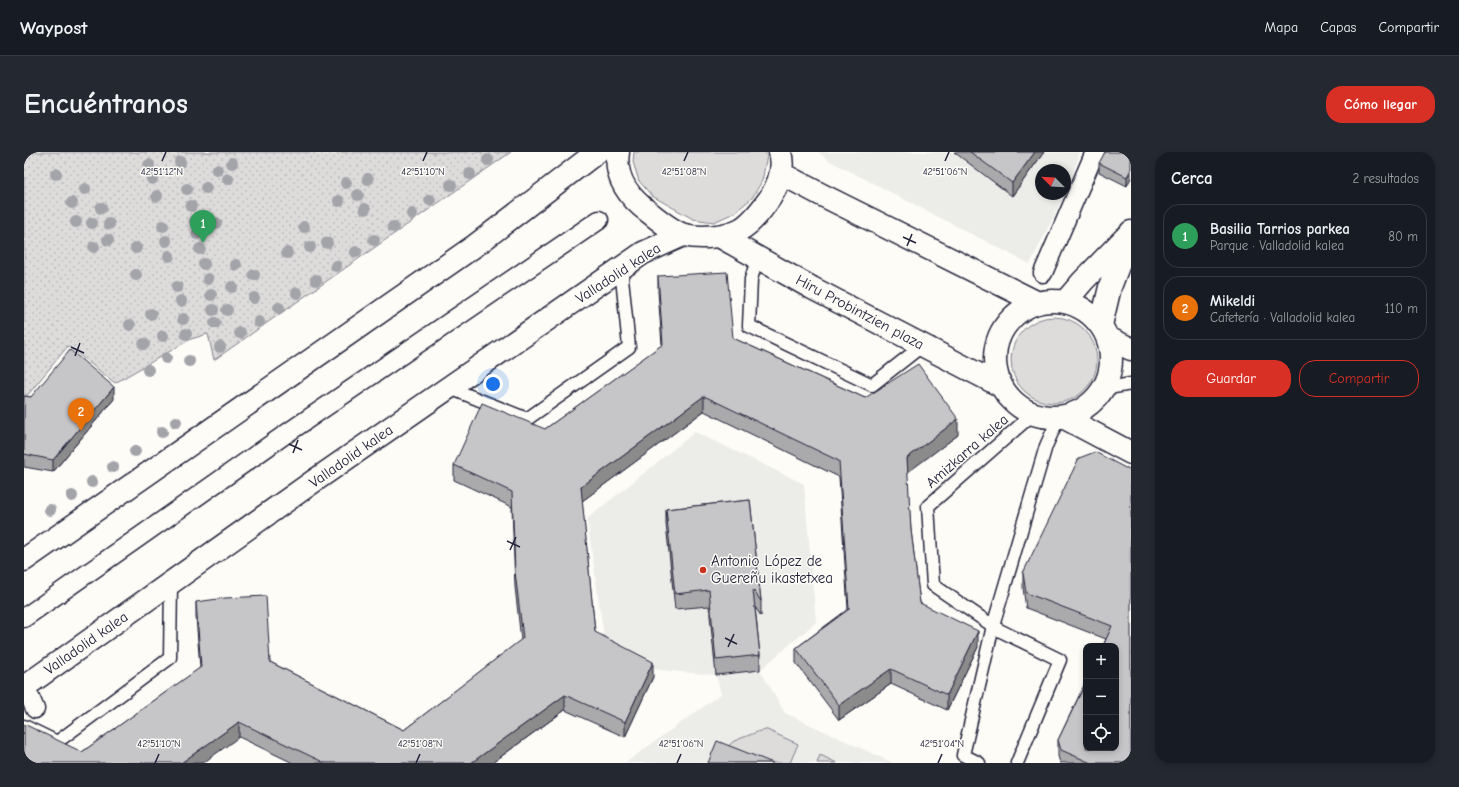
<!DOCTYPE html>
<html lang="es">
<head>
<meta charset="utf-8">
<style>
  body { margin:0; font-family:"Comic Neue",sans-serif; background:#242831; color:#f1f3f6 }
  .controls { position:absolute; right:12px; bottom:12px; display:grid; overflow:hidden; border-radius:8px; box-shadow:0 2px 6px #0003 }
  .controls button { width:36px; height:36px; display:grid; place-items:center; padding:0; border:0; border-bottom:1px solid #363941; background:#171b24; color:#f1f3f6; font:20px sans-serif }
  .compass { position:absolute; left:1011px; top:12px; width:36px; height:36px; border-radius:50%; background:#171b24; box-shadow:0 2px 6px #0003; rotate:294deg }
  .you { position:absolute; left:469px; top:232px; width:14px; height:14px; margin:-10px; border:3px solid #fff; border-radius:50%; background:#1a73e8; box-shadow:0 0 0 6px #1a73e833 }
  .badge { display:grid; place-items:center; width:26px; height:26px; border-radius:50%; background:#d93025; color:#fff; font-size:13px; font-weight:700 }
  .pin { position:absolute; translate:-50% -33px; filter:drop-shadow(0 1px 2px #0008) }
  .pin::after { content:''; position:absolute; top:21px; width:14px; height:12px; background:inherit; clip-path:polygon(0 0,100% 0,50% 100%) }
  .list { margin:0; padding:0; list-style:none }
  h2 { display:flex; justify-content:space-between; align-items:center; height:52px; margin:0; padding:0 16px; font-size:17px }
  h2 small { font-size:13px; font-weight:400; color:#9ea1a6 }
  .list li { display:grid; grid-template-columns:26px 1fr auto; gap:12px; align-items:center; box-sizing:border-box; height:64px; margin:0 8px 8px; padding:0 8px; border:1px solid #363941; border-radius:16px }
  .list b { display:block; font-size:15px; white-space:nowrap }
  .list p { margin:0; font-size:13px; white-space:nowrap; color:#9ea1a6 }
  .list em { font-size:13px; font-style:normal; color:#9ea1a6 }
  .actions { display:flex; gap:8px; padding:12px 16px }
  .actions a { flex:1; padding:9px 0; border:1px solid #d93025; border-radius:16px; text-align:center; font-size:14px; color:#d93025 }
  .actions .main { background:#d93025; color:#fff }
  .icon { flex:none; width:22px; height:22px; fill:none; stroke:currentColor; stroke-width:2; stroke-linecap:round; stroke-linejoin:round }
  .map { position:relative; flex:none; width:1107px; height:611px; overflow:hidden; border-radius:16px }
  header { display:flex; align-items:center; gap:24px; box-sizing:border-box; height:56px; padding:0 20px; background:#171b24; border-bottom:1px solid #363941 }
  header strong { font-size:19px }
  nav { display:flex; gap:22px; margin-inline-start:auto; font-size:14px }
  .intro { display:flex; align-items:center; justify-content:space-between; box-sizing:border-box; height:96px; padding:0 24px }
  h1 { margin:0; font-size:28px }
  .button { padding:10px 18px; border-radius:16px; background:#d93025; color:#fff; font-size:14px; font-weight:700 }
  main { display:flex; gap:24px; padding:0 24px }
  aside { flex:1; background:#171b24; border-radius:16px; box-shadow:0 2px 6px #0003 }
  .map>svg:first-child { display:block }
  .built { fill:#ecece9 }
  .grass { fill:#dddcdb; stroke:#807f8b }
  .park { fill:url(#park-dots); stroke:#807f8b }
  .lines { fill:none; stroke-linecap:round; stroke-linejoin:round }
  .service-casing { stroke:#22223b; stroke-width:15 }
  .pedestrian-casing { stroke:#22223b; stroke-width:21 }
  .minor-casing { stroke:#22223b; stroke-width:25 }
  .secondary-casing { stroke:#22223b; stroke-width:25 }
  .service { stroke:#fdfcf7; stroke-width:12 }
  .pedestrian { stroke:#fdfcf7; stroke-width:18 }
  .minor { stroke:#fdfcf7; stroke-width:22 }
  .secondary { stroke:#fdfcf7; stroke-width:22 }
  .tree { fill:#a3a3aa }
  .wall { fill:#aaaaac; stroke:#22223b }
  .shaded-wall { fill:#8b8b8c; stroke:#22223b }
  .building { fill:#c6c6c8; stroke:#22223b }
  .ticks { fill:none; stroke:#22223b; stroke-width:1.5 }
  .poi-dot { fill:#c8321e; stroke:#fdfcf7; stroke-width:1.5 }
  .labels { text-anchor:middle; stroke-width:3; stroke-linejoin:round; paint-order:stroke }
  .street-label { font-size:15px; fill:#22223b; stroke:#fdfcf7 }
  .poi-label { font-size:15px; fill:#22223b; stroke:#fdfcf7; text-anchor:start }
  .ticks-label { font-size:10px; text-anchor:middle; fill:#22223b; stroke:#fdfcf7; stroke-width:3; stroke-linejoin:round; paint-order:stroke }
</style>
</head>
<body>
<header>
<strong>Waypost</strong>
<nav><a>Mapa</a><a>Capas</a><a>Compartir</a></nav>
</header>
<div class="intro"><h1>Encuéntranos</h1><a class="button">Cómo llegar</a></div>
<main>
<div class="map">
<svg width="1107" height="611" viewBox="0 0 1107 611">
  <defs>
    <pattern id="park-dots" width="8" height="8" patternUnits="userSpaceOnUse"><rect width="8" height="8" fill="#dddcdb"/><path d="M2 2h.1M6 6h.1" fill="none" stroke="#bdbcbd" stroke-width="1.8" stroke-linecap="round"/></pattern>
  </defs>
  <rect width="100%" height="100%" fill="#fdfcf7"/>
  <filter id="ink" filterUnits="userSpaceOnUse"><feTurbulence type="fractalNoise" baseFrequency=".025" numOctaves="2"/><feDisplacementMap in="SourceGraphic" scale="8" xChannelSelector="R" yChannelSelector="G"/><feConvolveMatrix kernelMatrix="1 2 1 2 8 2 1 2 1" color-interpolation-filters="sRGB"/></filter>
  <g filter="url(#ink)">
    <path class="built" d="M 794,0 L 1056,0 L 1047,28 L 1041,41 L 1041,18 L 1017,18 L 1017,42 L 1041,42 L 1006,112 L 804,8 Z
      M 671,280 L 780,332 L 792,470 L 736,518 L 761,561 L 869,611 L 601,611 L 697,542 L 692,523 L 635,518 L 581,492 L 563,367 Z"/>
    <path class="grass" d="M 610,0 L 741,0 L 743,4 L 738,29 L 728,46 L 710,61 L 690,70 L 669,67 L 628,44 L 615,29 L 609,10 Z
      M987 208a43 43 0 1 1 86 0a43 43 0 1 1-86 0Z
      M 741,577 L 774,592 L 766,611 L 710,611 L 693,604 L 710,589 Z
      M 796,603 L 813,611 L 793,611 Z"/>
    <path class="park" d="M 0,0 L 487,0 L 190,208 L 184,182 L 167,187 L 91,231 L 44,194 L 2,245 L 0,244 Z"/>
    <g class="lines">
      <g class="service-casing">
        <path id="service" d="M 734,105 L 727,127 L 725,174 L 848,233 L 899,193
          M 426,236 L 503,267 L 605,195 L 597,116
          M 1079,237 L 1107,232
          M 0,574 L 33,590 L 146,506 L 147,431
          M 955,611 L 939,603 L 969,474 L 1022,294 L 1035,265
          M 993,611 L 1036,508 L 975,478 L 909,433 L 904,354 L 1009,262"/>
      </g>
      <g class="pedestrian-casing">
        <path id="pedestrian" d="M 1019,121 L 1071,0
          M 0,466 L 256,286 L 575,68
          M 0,531 L 11,557"/>
      </g>
      <g class="minor-casing">
        <path id="minor" d="M 1041,150 L 1059,129 L 1101,86
          M 1077,173 L 1086,135 L 1107,80
          M 1039,265 L 1107,301"/>
      </g>
      <g class="secondary-casing">
        <path id="secondary" d="M 594,0 C 590,26 606,47 626,61 C 636,69 648,79 660,83 C 676,87 702,85 717,77 C 729,70 738,57 746,46 C 755,32 761,17 756,0
          M 758,22 L 796,42 L 1014,151
          M 695,84 L 788,136 L 977,234
          M971 207a58 58 0 1 1 116 0a58 58 0 1 1-116 0Z
          M 1084,186 L 1107,197
          M 0,408 L 452,93 L 573,0
          M 0,535 L 290,329 L 619,101 L 659,83"/>
      </g>
      <use href="#service" class="service"/>
      <use href="#pedestrian" class="pedestrian"/>
      <use href="#minor" class="minor"/>
      <use href="#secondary" class="secondary"/>
    </g>
    <g class="tree">
      <circle cx="464" cy="8" r="6"/>
      <circle cx="156" cy="10" r="6"/>
      <circle cx="208" cy="11" r="6"/>
      <circle cx="125" cy="13" r="6"/>
      <circle cx="193" cy="18" r="6"/>
      <circle cx="32" cy="22" r="6"/>
      <circle cx="446" cy="22" r="6"/>
      <circle cx="128" cy="27" r="6"/>
      <circle cx="204" cy="27" r="6"/>
      <circle cx="344" cy="27" r="6"/>
      <circle cx="322" cy="31" r="6"/>
      <circle cx="427" cy="33" r="6"/>
      <circle cx="182" cy="36" r="6"/>
      <circle cx="61" cy="37" r="6"/>
      <circle cx="163" cy="37" r="6"/>
      <circle cx="334" cy="43" r="6"/>
      <circle cx="133" cy="44" r="6"/>
      <circle cx="406" cy="48" r="6"/>
      <circle cx="315" cy="49" r="6"/>
      <circle cx="48" cy="51" r="6"/>
      <circle cx="167" cy="54" r="6"/>
      <circle cx="77" cy="56" r="6"/>
      <circle cx="341" cy="57" r="6"/>
      <circle cx="388" cy="62" r="6"/>
      <circle cx="171" cy="69" r="6"/>
      <circle cx="52" cy="70" r="6"/>
      <circle cx="68" cy="71" r="6"/>
      <circle cx="192" cy="71" r="6"/>
      <circle cx="85" cy="72" r="6"/>
      <circle cx="139" cy="74" r="6"/>
      <circle cx="280" cy="75" r="6"/>
      <circle cx="369" cy="75" r="6"/>
      <circle cx="173" cy="82" r="6"/>
      <circle cx="84" cy="88" r="6"/>
      <circle cx="350" cy="88" r="6"/>
      <circle cx="142" cy="89" r="6"/>
      <circle cx="303" cy="91" r="6"/>
      <circle cx="70" cy="95" r="6"/>
      <circle cx="286" cy="95" r="6"/>
      <circle cx="112" cy="96" r="6"/>
      <circle cx="176" cy="97" r="6"/>
      <circle cx="332" cy="100" r="6"/>
      <circle cx="263" cy="101" r="6"/>
      <circle cx="145" cy="104" r="6"/>
      <circle cx="180" cy="112" r="6"/>
      <circle cx="212" cy="113" r="6"/>
      <circle cx="312" cy="114" r="6"/>
      <circle cx="112" cy="123" r="6"/>
      <circle cx="230" cy="123" r="6"/>
      <circle cx="184" cy="127" r="6"/>
      <circle cx="292" cy="128" r="6"/>
      <circle cx="153" cy="135" r="6"/>
      <circle cx="208" cy="135" r="6"/>
      <circle cx="273" cy="141" r="6"/>
      <circle cx="187" cy="143" r="6"/>
      <circle cx="230" cy="146" r="6"/>
      <circle cx="157" cy="149" r="6"/>
      <circle cx="255" cy="156" r="6"/>
      <circle cx="189" cy="158" r="6"/>
      <circle cx="203" cy="158" r="6"/>
      <circle cx="127" cy="162" r="6"/>
      <circle cx="159" cy="167" r="6"/>
      <circle cx="235" cy="170" r="6"/>
      <circle cx="191" cy="171" r="6"/>
      <circle cx="106" cy="173" r="6"/>
      <circle cx="216" cy="181" r="6"/>
      <circle cx="162" cy="182" r="6"/>
      <circle cx="139" cy="184" r="6"/>
      <circle cx="120" cy="192" r="6"/>
      <circle cx="196" cy="195" r="6"/>
      <circle cx="142" cy="206" r="6"/>
      <circle cx="165" cy="209" r="6"/>
      <circle cx="124" cy="218" r="6"/>
      <circle cx="152" cy="270" r="6"/>
      <circle cx="138" cy="280" r="6"/>
      <circle cx="111" cy="299" r="6"/>
      <circle cx="89" cy="315" r="6"/>
      <circle cx="68" cy="330" r="6"/>
      <circle cx="48" cy="344" r="6"/>
      <circle cx="26" cy="358" r="6"/>
    </g>
    <path class="wall" d="M 930,0 L 1020,0 L 988,44 Z
      M 1107,0 L 1103,34 L 1075,20 L 1075,11 Z
      M 634,124 L 709,186 L 841,246 L 934,283 L 883,320 L 887,378 L 896,451 L 954,495 L 923,558 L 867,532 L 815,568 L 772,511 L 772,496 L 824,457 L 815,325 L 680,259 L 558,349 L 571,480 L 629,525 L 601,585 L 541,558 L 468,611 L 269,611 L 215,585 L 58,600 L 176,516 L 172,465 L 172,450 L 246,510 L 380,578 L 497,488 L 491,435 L 488,355 L 430,328 L 430,313 L 521,277 L 638,193 L 634,140 Z
      M 0,244 L 7,245 L 90,247 L 29,320 L 0,315 Z
      M 1071,300 L 1107,611 L 1036,611 L 1034,604 L 1034,588 L 1082,487 L 1002,456 L 999,436 L 999,421 Z
      M 726,348 L 737,449 L 737,464 L 731,455 L 736,503 L 736,518 L 692,523 L 685,454 L 651,457 L 642,372 L 642,357 Z"/>
    <path class="shaded-wall" d="M 1011,0 L 1020,0 L 988,44 L 988,31 Z
      M 1107,17 L 1107,26 L 1103,34 L 1103,25 Z
      M 90,235 L 90,247 L 29,320 L 29,308 Z
      M 680,244 L 680,259 L 557,350 L 557,335 Z
      M 934,267 L 934,283 L 883,321 L 883,306 Z
      M 954,479 L 954,495 L 923,558 L 923,543 Z
      M 629,510 L 629,525 L 601,585 L 601,570 Z
      M 867,517 L 867,532 L 815,568 L 815,553 Z
      M 541,543 L 541,558 L 468,611 L 447,611 Z
      M 215,570 L 215,585 L 179,611 L 157,611 Z"/>
    <path class="building" d="M 946,0 L 1011,0 L 988,31 Z
      M 1081,0 L 1107,0 L 1107,17 L 1103,25 L 1075,11 Z
      M 703,120 L 709,186 L 841,246 L 894,212 L 934,267 L 883,306 L 887,378 L 896,451 L 954,479 L 923,543 L 867,517 L 815,553 L 772,496 L 825,457 L 815,309 L 680,244 L 557,335 L 571,480 L 629,510 L 601,570 L 541,543 L 447,611 L 301,611 L 215,570 L 157,611 L 0,611 L 0,572 L 58,600 L 177,515 L 172,450 L 201,446 L 242,444 L 246,510 L 380,578 L 499,486 L 491,420 L 488,340 L 430,313 L 458,251 L 521,277 L 639,192 L 634,124 Z
      M 46,198 L 90,235 L 29,308 L 0,302 L 0,244 L 7,245 Z
      M 1071,300 L 1107,319 L 1107,611 L 1067,611 L 1037,598 L 1034,588 L 1062,530 L 1062,596 L 1092,596 L 1092,494 L 1079,494 L 1088,474 L 1002,441 L 999,421 L 1055,306 Z
      M 726,348 L 737,449 L 729,438 L 736,503 L 692,508 L 685,438 L 651,442 L 642,357 Z
      M 693,589 L 749,611 L 684,611 Z"/>
  </g>
  <path class="ticks" d="M 138,9 L 142,0M 399,9 L 403,0M 660,9 L 664,0M 921,9 L 925,0M 879,85 L 892,91M 883,94 L 888,82M 47,195 L 60,201M 51,204 L 56,191M 265,292 L 278,298M 269,301 L 274,288M 483,389 L 496,395M 486,398 L 492,385M 701,486 L 713,492M 704,495 L 710,482M 131,611 L 135,602M 392,611 L 396,602M 653,611 L 657,602M 914,611 L 918,602"/>
  <circle class="poi-dot" cx="679" cy="418" r="4"/>
  <g class="labels">
    <g class="street-label">
      <text transform="translate(594 121) rotate(-33)" y="5">Valladolid kalea</text>
      <text transform="translate(836 160) rotate(28)" y="5">Hiru Probintzien plaza</text>
      <text transform="translate(943 299) rotate(-41)" y="5">Amizkarra kalea</text>
      <text transform="translate(327 304) rotate(-35)" y="5">Valladolid kalea</text>
      <text transform="translate(62 491) rotate(-35)" y="5">Valladolid kalea</text>
    </g>
    <g class="poi-label">
      <text x="687" y="414">Antonio López de<tspan x="687" dy="17">Guereñu ikastetxea</tspan></text>
    </g>
  </g>
  <g class="ticks-label">
    <text x="138" y="23">42°51'12"N</text>
    <text x="399" y="23">42°51'10"N</text>
    <text x="921" y="23">42°51'06"N</text>
    <text x="660" y="23">42°51'08"N</text>
    <text x="135" y="595">42°51'10"N</text>
    <text x="396" y="595">42°51'08"N</text>
    <text x="657" y="595">42°51'06"N</text>
    <text x="918" y="595">42°51'04"N</text>
  </g>
</svg>
<div class="controls">
<button>+</button>
<button>−</button>
<button><svg class="icon" aria-label="locate" viewBox="0 0 24 24"><circle cx="12" cy="12" r="6"/><path d="M12 2v4M12 18v4M2 12h4M18 12h4"/></svg></button>
</div>
<svg class="compass" viewBox="-18 -18 36 36"><path d="M0-13l5 13h-10z" fill="#e53935"/><path d="M0 13l5-13h-10z" fill="#9ea1a6"/></svg>
<div class="you"></div>
<div class="pin badge" style="left:179px;top:91px;background:#2e9e5b">1</div>
<div class="pin badge" style="left:57px;top:279px;background:#e8710a">2</div>
</div>
<aside>
<h2>Cerca<small>2 resultados</small></h2>
<ul class="list">
<li><span class="badge" style="background:#2e9e5b">1</span><div><b>Basilia Tarrios parkea</b><p>Parque · Valladolid kalea</p></div><em>80 m</em></li>
<li><span class="badge" style="background:#e8710a">2</span><div><b>Mikeldi</b><p>Cafetería · Valladolid kalea</p></div><em>110 m</em></li>
</ul>
<div class="actions"><a class="main">Guardar</a><a>Compartir</a></div>
</aside>
</main>
</body>
</html>
